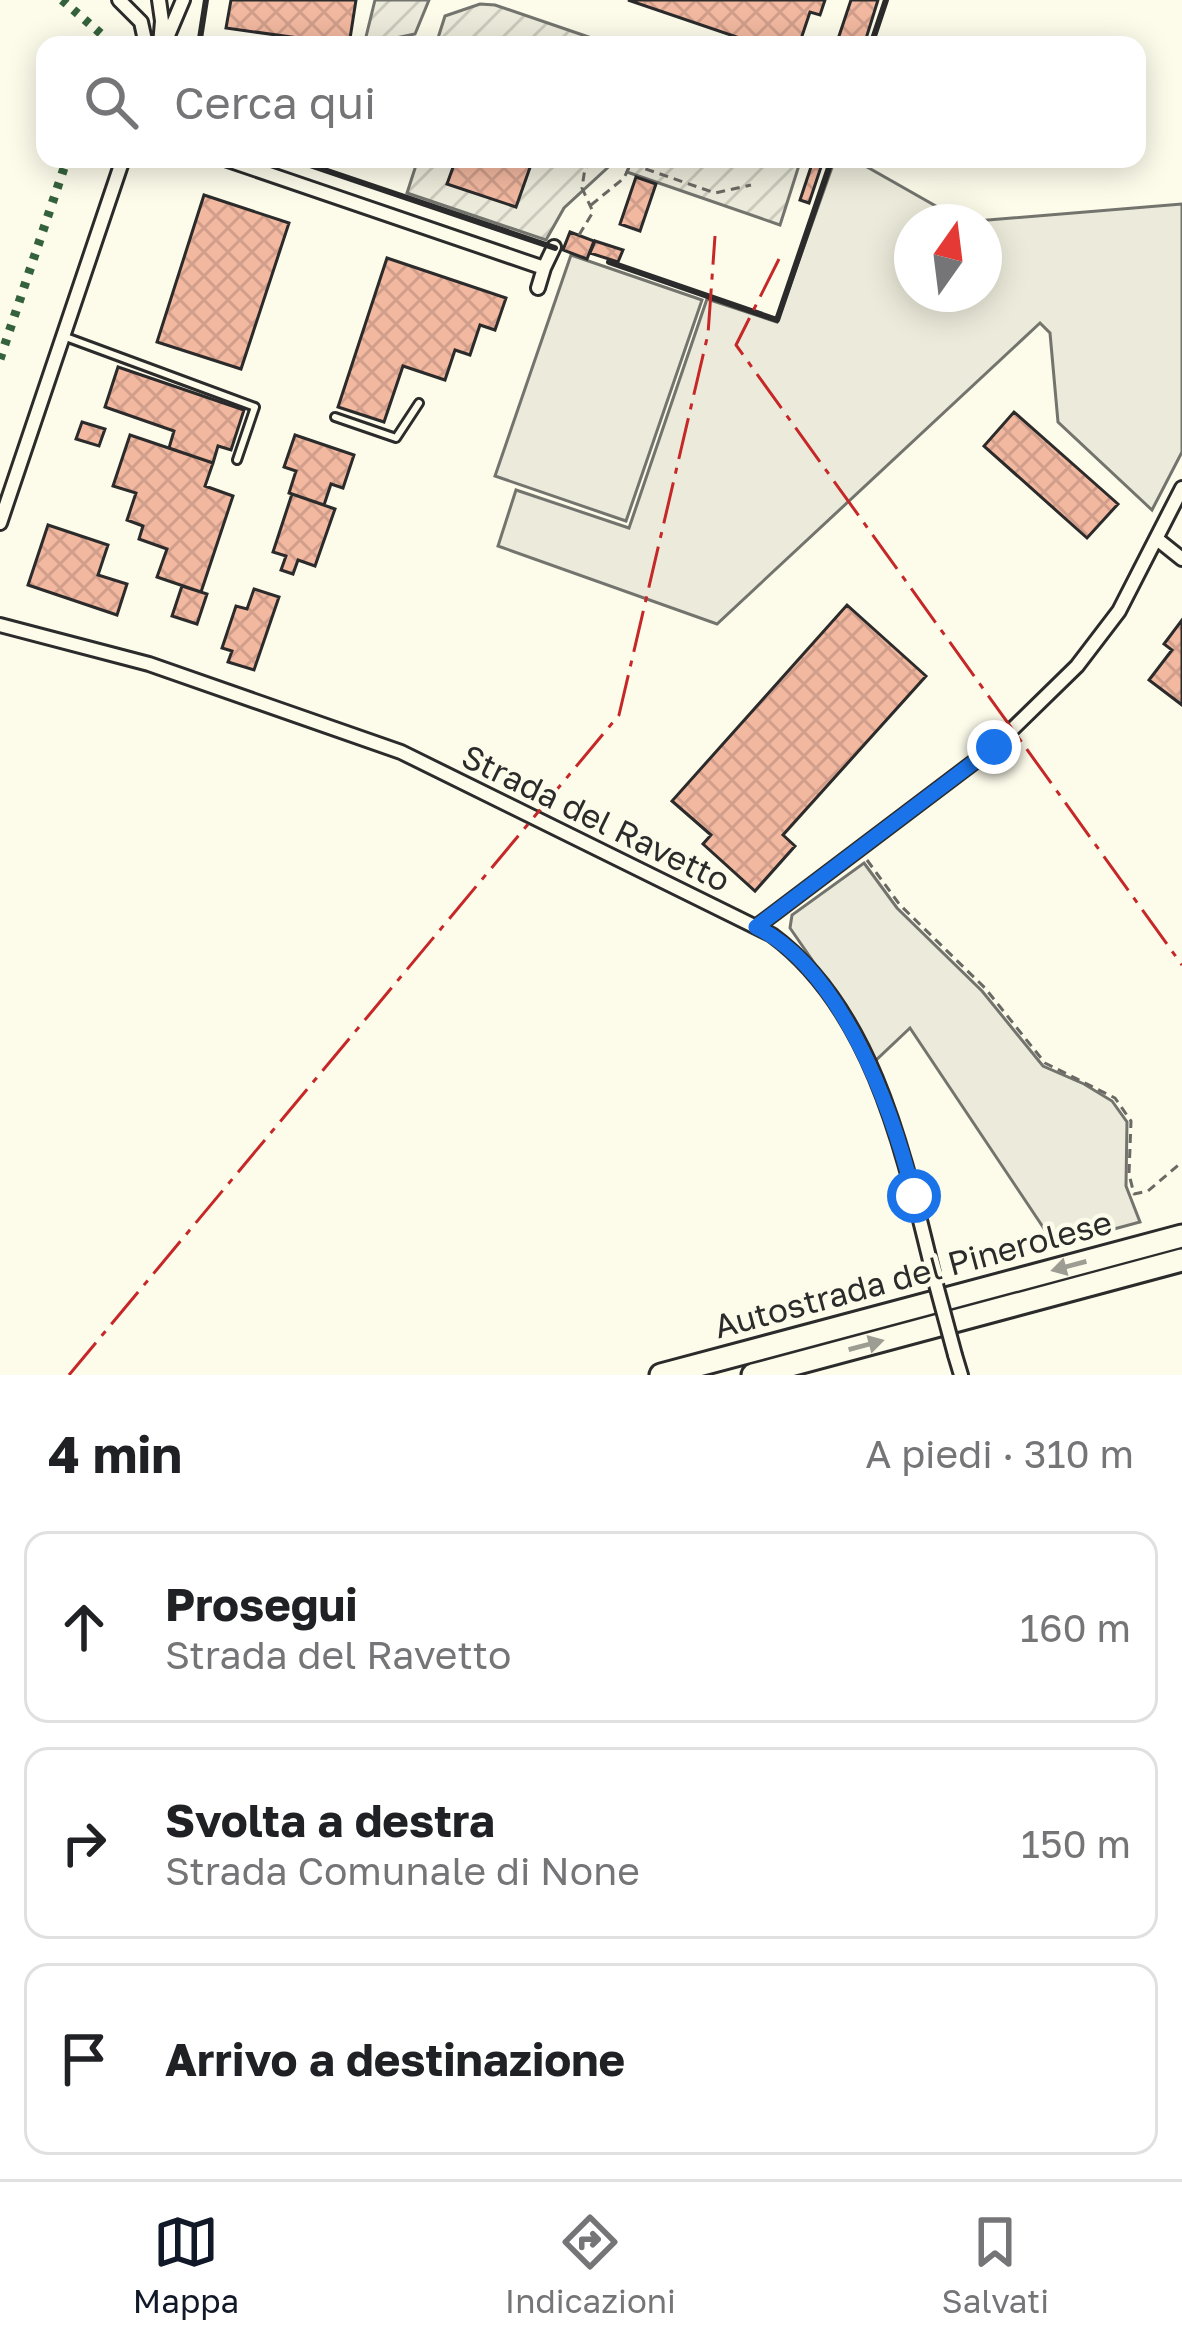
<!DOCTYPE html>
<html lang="it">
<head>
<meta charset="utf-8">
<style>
  body { margin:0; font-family:"Golos Text",sans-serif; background:#f2f2f2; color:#202124 }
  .compass { position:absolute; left:894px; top:204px; width:108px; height:108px; border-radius:50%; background:#fff; box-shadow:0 6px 30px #0003; rotate:14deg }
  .stop { position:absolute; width:36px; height:36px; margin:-27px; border:9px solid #1a73e8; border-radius:50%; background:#fff }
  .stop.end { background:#1a73e8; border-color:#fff; box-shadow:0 3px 12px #0008 }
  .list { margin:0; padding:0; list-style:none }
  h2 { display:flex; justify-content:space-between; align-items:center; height:156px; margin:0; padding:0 48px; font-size:51px }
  h2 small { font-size:39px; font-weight:400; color:#757577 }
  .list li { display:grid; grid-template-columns:78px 1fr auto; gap:36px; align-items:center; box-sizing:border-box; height:192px; margin:0 24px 24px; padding:0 24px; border:3px solid #e0e0e0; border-radius:24px }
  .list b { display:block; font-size:45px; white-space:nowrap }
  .list p { margin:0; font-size:39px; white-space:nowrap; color:#757577 }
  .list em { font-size:39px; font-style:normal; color:#757577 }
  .icon { flex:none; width:66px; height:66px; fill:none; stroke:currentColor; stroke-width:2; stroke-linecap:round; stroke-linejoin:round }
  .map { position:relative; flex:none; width:1182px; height:1375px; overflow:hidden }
  .search { position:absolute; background:#fff; box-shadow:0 6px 30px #0003; left:36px; right:36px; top:36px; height:132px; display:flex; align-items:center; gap:30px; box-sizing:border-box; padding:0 42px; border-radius:24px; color:#757577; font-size:45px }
  .sheet { height:804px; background:#fff }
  nav { display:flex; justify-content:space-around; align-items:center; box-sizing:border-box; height:168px; border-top:3px solid #e0e0e0; background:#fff; font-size:33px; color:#757577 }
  nav a { display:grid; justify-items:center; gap:6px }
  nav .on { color:#111827 }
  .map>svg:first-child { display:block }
  .grass { fill:#ecebdb; stroke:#74746e; stroke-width:3; fill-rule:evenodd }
  .garden { fill:url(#garden-furrows); stroke:#74746e; stroke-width:3 }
  .parking { fill:#eceadb; stroke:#74746e; stroke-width:3 }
  .building { fill:url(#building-cross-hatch); stroke:#2b2b2b; stroke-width:3 }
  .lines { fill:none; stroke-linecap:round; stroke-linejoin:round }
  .service-casing { stroke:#2b2b2b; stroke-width:12 }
  .minor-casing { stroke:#2b2b2b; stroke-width:18 }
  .motorway-casing { stroke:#2b2b2b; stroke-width:27 }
  .path { stroke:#6a6964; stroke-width:3; stroke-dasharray:9 6; stroke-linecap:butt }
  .service { stroke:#fdfbea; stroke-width:6 }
  .minor { stroke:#fdfbea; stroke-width:12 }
  .motorway { stroke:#fdfbea; stroke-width:21 }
  .minor-bridge-casing { stroke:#2b2b2b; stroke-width:18; stroke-linecap:butt }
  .minor-bridge { stroke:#fdfbea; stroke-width:12 }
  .hedge { stroke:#34623c; stroke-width:9; stroke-dasharray:6 9; stroke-linecap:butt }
  .wall { stroke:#2b2b2b; stroke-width:6 }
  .power { stroke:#c62828; stroke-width:3; stroke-dasharray:42 9 6 9; stroke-linecap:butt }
  .oneway { fill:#9e9d94 }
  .route { stroke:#1a73e8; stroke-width:15 }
  .labels { text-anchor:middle; stroke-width:9; stroke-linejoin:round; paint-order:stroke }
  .street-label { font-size:33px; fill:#2b2b2b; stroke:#fdfbea }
</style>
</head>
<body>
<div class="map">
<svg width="1182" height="1375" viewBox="0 0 1182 1375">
  <defs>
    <pattern id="garden-furrows" width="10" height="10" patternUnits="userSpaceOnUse" patternTransform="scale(3)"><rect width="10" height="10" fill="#ecebdb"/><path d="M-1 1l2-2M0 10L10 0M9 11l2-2" fill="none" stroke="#cbcabc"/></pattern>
    <pattern id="building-cross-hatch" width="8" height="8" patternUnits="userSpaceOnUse" patternTransform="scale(3)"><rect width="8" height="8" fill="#f2b8a0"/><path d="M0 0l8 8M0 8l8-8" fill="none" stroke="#d09e8a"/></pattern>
  </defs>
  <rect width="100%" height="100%" fill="#fdfbea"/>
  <path class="grass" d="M 835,159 L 853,159 L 964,222 L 1182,204 L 1182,452 L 1152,510 L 1058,422 L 1050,333 L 1040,323 L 717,624 L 498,546 L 516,490 L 629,528 L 707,299 L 777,322 ZM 984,222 L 984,294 L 912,294 L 912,222 Z
    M 864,863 L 897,908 L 982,991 L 1043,1066 L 1084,1084 L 1112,1101 L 1127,1122 L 1126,1186 L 1140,1222 L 1055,1245 L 910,1028 L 875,1061 L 842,1003 L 790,928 L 792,915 Z"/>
  <path class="garden" d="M 375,0 L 429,0 L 415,34 L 396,38 L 387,45 L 364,45 Z
    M 480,4 L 495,5 L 612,45 L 441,45 L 438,38 L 445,16 Z
    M 418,159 L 617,159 L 564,208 L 546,240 L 407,193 Z
    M 632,159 L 801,159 L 780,225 L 627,172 Z"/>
  <path class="parking" d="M 571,255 L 702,300 L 626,521 L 495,476 Z"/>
  <path class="building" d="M 231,0 L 356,0 L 349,45 L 226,28 Z
    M 628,0 L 825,0 L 820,15 L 810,12 L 799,45 L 760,45 Z
    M 851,0 L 878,0 L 864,45 L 836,45 Z
    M 456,159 L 533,159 L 516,207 L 447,184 Z
    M 813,161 L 822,164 L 809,203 L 800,200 Z
    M 636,177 L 656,184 L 640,231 L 620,224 Z
    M 204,195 L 289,223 L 241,369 L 157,342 Z
    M 570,232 L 594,241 L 587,259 L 563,250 Z
    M 595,241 L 623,250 L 618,262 L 590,253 Z
    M 387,258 L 506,298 L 495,330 L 480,325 L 470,355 L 455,350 L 445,380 L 403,366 L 384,422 L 338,407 Z
    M 118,367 L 244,410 L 231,450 L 218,446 L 213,463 L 169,448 L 174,431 L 105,407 Z
    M 1014,412 L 1118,504 L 1087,538 L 984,446 Z
    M 82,422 L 105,429 L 99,446 L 76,439 Z
    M 130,435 L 213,463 L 205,486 L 233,496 L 201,592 L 157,577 L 167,549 L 139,539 L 143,526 L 127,520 L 136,493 L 113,486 Z
    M 295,435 L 354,455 L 343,488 L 331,484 L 324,505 L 289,493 L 296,471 L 284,467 Z
    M 292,494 L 335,509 L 315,566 L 298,560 L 293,574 L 281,570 L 286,556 L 273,552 Z
    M 48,525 L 108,545 L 98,575 L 127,584 L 117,615 L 28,585 Z
    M 182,586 L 207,594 L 197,624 L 172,616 Z
    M 254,589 L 279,597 L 254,670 L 228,662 L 232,651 L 222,648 L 236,606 L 247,609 Z
    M 847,605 L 926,676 L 783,835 L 795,846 L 755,891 L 703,844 L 711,835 L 672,801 Z
    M 1182,620 L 1182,705 L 1149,680 L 1172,650 L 1164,644 Z"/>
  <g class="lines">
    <g class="service-casing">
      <path id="service" d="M 63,336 L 255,407 L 237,460
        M 335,417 L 396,438 L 419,403"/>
    </g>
    <g class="minor-casing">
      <path id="minor" d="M 119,0 L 141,22 L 146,45
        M 159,0 L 162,21 L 160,45
        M 164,45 L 183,0
        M 225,159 L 544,268 L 554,247
        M 538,288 L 544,268
        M 0,523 L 123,159
        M 1157,539 L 1182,559
        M 0,625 L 149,664 L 401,752 L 772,935 C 875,1011 905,1160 934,1277
        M 756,927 L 994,747 L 1077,666 L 1119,611 L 1182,488
        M 955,1355 L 961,1375"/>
    </g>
    <g class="motorway-casing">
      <path id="motorway" d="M 661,1375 L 1182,1236
        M 753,1375 L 1182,1260"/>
    </g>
    <path class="path" d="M 617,159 L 715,193 L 751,185
      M 591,205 L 624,178 L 633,159
      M 579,235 L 593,212 L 582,188 L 585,168 L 599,159
      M 867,860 L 900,905 L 985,988 L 1045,1063 L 1115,1098 L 1131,1121 L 1129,1174 L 1134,1194 L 1148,1191 L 1182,1162"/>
    <use href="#service" class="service"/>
    <use href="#minor" class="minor"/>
    <use href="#motorway" class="motorway"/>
    <g class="minor-bridge-casing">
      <path id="minor-bridge" d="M 934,1277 L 955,1355"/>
    </g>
    <use href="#minor-bridge" class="minor-bridge"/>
    <path class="hedge" d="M 62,0 L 107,39 L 105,45
      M 0,359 L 67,159"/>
    <path class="wall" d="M 199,45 L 206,0
      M 871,45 L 886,0
      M 292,159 L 555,248
      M 609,262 L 777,320 L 832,159"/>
    <path class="power" d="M 779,259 L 736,345 L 1182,965
      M 69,1375 L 619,715 L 708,334 L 715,236"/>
  </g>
  <defs><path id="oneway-solid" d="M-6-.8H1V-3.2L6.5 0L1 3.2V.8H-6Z" transform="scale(3)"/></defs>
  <g class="oneway">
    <use href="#oneway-solid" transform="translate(1069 1266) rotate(165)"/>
    <use href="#oneway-solid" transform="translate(866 1345) rotate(-15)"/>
  </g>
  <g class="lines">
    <path class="route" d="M 914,1196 C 892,1109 842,969 756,927 L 994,747"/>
  </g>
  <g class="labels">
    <g class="street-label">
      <text transform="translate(596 818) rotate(26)" y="12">Strada del Ravetto</text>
      <text transform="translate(913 1274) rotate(-15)" y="12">Autostrada del Pinerolese</text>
    </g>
  </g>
</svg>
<svg class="compass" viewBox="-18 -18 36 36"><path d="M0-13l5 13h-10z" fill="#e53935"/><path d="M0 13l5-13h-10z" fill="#757577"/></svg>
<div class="stop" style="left:914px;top:1196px"></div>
<div class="stop end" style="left:994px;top:747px"></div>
<div class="search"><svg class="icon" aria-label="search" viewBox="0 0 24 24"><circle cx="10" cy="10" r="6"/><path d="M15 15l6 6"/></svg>Cerca qui</div>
</div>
<section class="sheet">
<h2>4 min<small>A piedi · 310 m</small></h2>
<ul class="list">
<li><svg class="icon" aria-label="ahead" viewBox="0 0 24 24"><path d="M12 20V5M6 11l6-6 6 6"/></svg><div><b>Prosegui</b><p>Strada del Ravetto</p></div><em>160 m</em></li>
<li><svg class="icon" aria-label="right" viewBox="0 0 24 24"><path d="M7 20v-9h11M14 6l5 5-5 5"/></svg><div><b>Svolta a destra</b><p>Strada Comunale di None</p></div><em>150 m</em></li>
<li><svg class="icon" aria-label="arrive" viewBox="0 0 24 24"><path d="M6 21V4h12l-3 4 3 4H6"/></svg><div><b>Arrivo a destinazione</b></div></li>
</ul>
</section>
<nav>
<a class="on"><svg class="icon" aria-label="map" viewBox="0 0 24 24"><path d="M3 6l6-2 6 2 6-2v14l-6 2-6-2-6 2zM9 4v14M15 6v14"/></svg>Mappa</a>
<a><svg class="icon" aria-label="directions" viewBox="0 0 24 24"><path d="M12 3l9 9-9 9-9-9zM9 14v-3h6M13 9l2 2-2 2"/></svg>Indicazioni</a>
<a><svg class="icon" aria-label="saved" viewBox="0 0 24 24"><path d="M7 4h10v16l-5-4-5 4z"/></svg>Salvati</a>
</nav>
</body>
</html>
